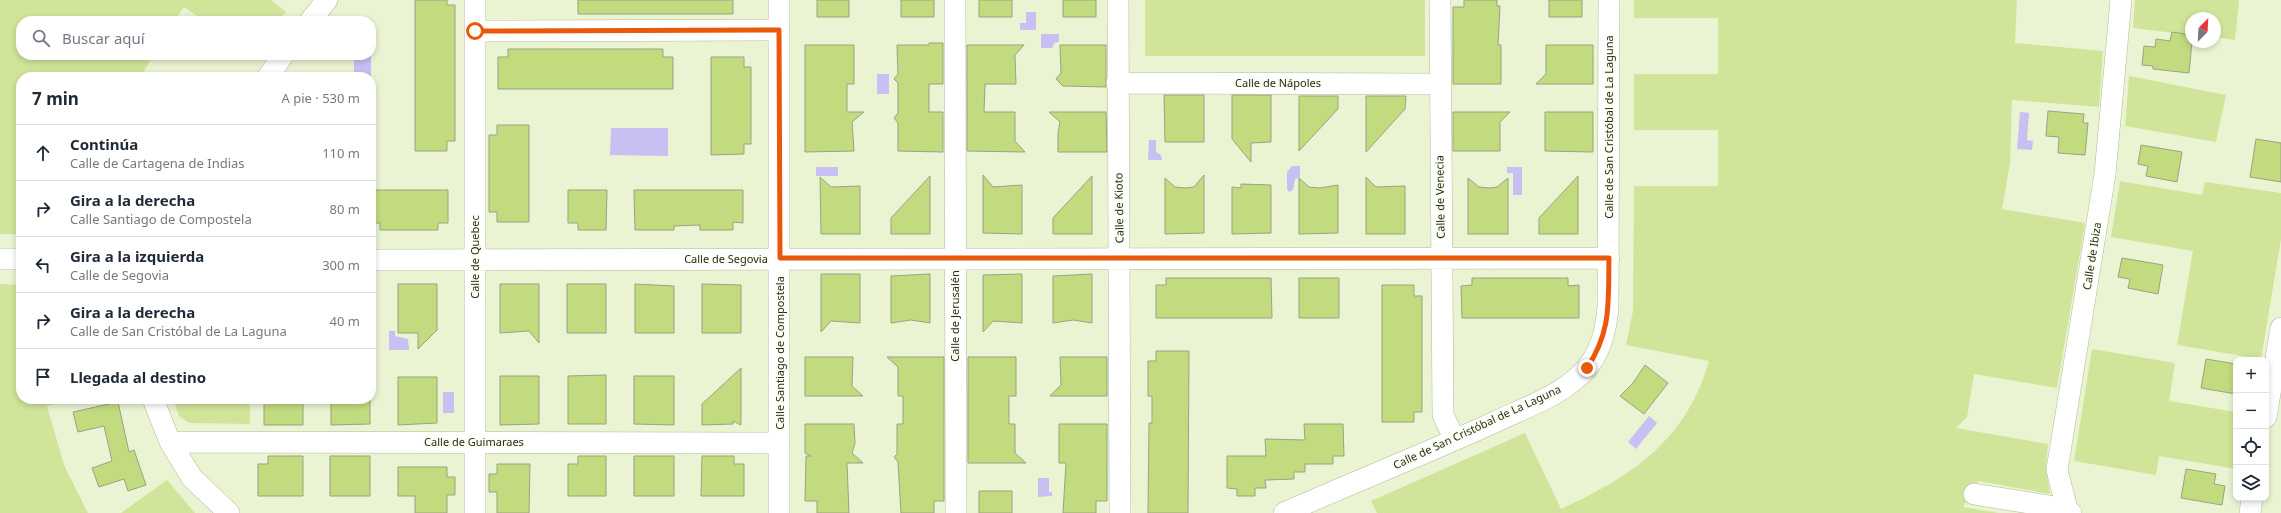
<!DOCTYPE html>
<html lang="es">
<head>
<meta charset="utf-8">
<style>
  body { margin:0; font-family:"Noto Sans",sans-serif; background:#f6f6f7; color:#1f2937 }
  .controls { position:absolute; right:12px; bottom:12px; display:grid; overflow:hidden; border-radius:8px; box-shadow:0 2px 6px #0003 }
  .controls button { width:36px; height:36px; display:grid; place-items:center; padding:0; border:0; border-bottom:1px solid #e0e1e3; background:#fff; color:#1f2937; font:20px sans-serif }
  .compass { position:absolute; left:2185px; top:12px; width:36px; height:36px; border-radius:50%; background:#fff; box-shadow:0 2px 6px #0003; rotate:24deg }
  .stop { position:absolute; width:12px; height:12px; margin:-9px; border:3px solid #ea580c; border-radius:50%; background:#fff }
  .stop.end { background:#ea580c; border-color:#fff; box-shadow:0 1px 4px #0008 }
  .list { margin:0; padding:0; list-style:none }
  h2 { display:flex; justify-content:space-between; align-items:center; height:52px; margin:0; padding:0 16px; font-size:17px }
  h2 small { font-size:13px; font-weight:400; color:#747a83 }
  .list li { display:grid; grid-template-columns:26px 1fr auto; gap:12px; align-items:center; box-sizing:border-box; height:56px; padding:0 16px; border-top:1px solid #e0e1e3 }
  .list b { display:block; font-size:15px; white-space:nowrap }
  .list p { margin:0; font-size:13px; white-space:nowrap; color:#747a83 }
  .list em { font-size:13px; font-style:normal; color:#747a83 }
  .icon { flex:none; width:22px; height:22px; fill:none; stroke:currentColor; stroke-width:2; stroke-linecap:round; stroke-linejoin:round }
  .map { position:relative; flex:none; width:2281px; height:513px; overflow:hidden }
  .search { position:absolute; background:#fff; box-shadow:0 2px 6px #0003; left:16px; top:16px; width:360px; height:44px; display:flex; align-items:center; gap:10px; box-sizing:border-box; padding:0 14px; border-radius:16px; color:#747a83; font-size:15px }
  .panel { position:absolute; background:#fff; box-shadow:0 2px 6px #0003; left:16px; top:72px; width:360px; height:332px; border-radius:16px }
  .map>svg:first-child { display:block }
  .green { fill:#d0e59a }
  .water { fill:#c8bff3 }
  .building { fill:#c3db7f; stroke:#99a383 }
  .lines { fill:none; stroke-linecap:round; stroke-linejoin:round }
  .minor-casing { stroke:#b1bb9a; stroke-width:22 }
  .minor { stroke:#fff; stroke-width:21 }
  .route { stroke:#ea580c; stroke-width:5 }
  .labels { text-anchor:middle; stroke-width:3.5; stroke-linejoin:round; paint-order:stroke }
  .street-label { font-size:11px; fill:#272b1e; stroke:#fafef0 }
</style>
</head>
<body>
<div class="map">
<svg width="2281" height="513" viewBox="0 0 2281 513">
  <rect width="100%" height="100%" fill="#eaf4d2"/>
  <path class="green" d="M 0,0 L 271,0 L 286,12 L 278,21 L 205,21 L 184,7 L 174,21 L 21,21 L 21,55 L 153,55 L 141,77 L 21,77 L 21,234 L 0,234 Z
    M 1145,0 L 1425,0 L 1425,56 L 1145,56 Z
    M 1634,0 L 2017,0 L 2015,43 L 2103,51 L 2099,107 L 2012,100 L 2010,163 L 2002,209 L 2085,223 L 2057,388 L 1974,374 L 1967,417 L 1956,428 L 2048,444 L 2046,466 L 2050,494 L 1978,481 L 1963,507 L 1999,513 L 1377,513 L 1371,501 L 1525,433 L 1561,509 C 1632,476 1686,441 1709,361 L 1626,345 L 1633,311 L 1634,186 L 1718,186 L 1718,130 L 1634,130 L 1634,74 L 1718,74 L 1718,18 L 1634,18 Z
    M 2135,0 L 2239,0 L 2235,40 L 2215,37 L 2215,18 L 2191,18 L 2191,35 L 2133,28 Z
    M 2129,76 L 2226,95 L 2216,142 L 2125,126 Z
    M 2120,181 L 2202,195 L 2205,182 L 2281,193 L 2281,239 L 2261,359 L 2177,345 L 2193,251 L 2111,237 Z
    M 0,284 L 21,285 L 21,399 L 77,399 L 47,406 L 64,465 L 88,513 L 0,513 Z
    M 2092,349 L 2175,363 L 2169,401 L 2236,412 L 2236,469 L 2159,456 L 2156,475 L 2074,461 Z
    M 173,399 L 250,399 L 250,424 L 189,423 L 179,416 Z
    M 167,480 L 195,513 L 121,513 Z"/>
  <path class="water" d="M 1026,12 L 1036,12 L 1036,30 L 1020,30 L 1020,23 L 1026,23 Z
    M 1041,34 L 1059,34 L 1059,42 L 1054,43 L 1052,48 L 1041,48 Z
    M 371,54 L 371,92 L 371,77 L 354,77 L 354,55 Z
    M 877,74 L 889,74 L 889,94 L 877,94 Z
    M 2020,112 L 2029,113 L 2027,140 L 2033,141 L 2032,150 L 2017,149 Z
    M 611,128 L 668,128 L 668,156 L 610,155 Z
    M 1149,140 L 1156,140 L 1156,152 L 1161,155 L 1162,160 L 1148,160 Z
    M 1292,166 L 1300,166 L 1300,177 L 1295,179 L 1293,190 L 1289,192 L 1287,189 L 1287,172 Z
    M 816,167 L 838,167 L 838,176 L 816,176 Z
    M 1507,167 L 1522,167 L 1522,195 L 1513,195 L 1513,173 L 1507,173 Z
    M 389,331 L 395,331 L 395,336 L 408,339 L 409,350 L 389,350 Z
    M 443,392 L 454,392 L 454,413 L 443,413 Z
    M 1649,416 L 1657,423 L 1636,449 L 1628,442 Z
    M 1038,478 L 1049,478 L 1049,492 L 1052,492 L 1052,496 L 1038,497 Z"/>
  <path class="building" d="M 415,0 L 447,0 L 447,5 L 455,5 L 455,141 L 447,141 L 447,151 L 415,151 Z
    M 578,0 L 733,0 L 733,14 L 578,14 Z
    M 817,0 L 849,0 L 849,17 L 817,17 Z
    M 901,0 L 934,0 L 934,17 L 901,17 Z
    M 979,0 L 1012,0 L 1012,17 L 979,17 Z
    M 1063,0 L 1096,0 L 1096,17 L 1063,17 Z
    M 1464,0 L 1497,0 L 1497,6 L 1500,6 L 1498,45 L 1501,45 L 1501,84 L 1453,84 L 1453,7 L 1464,7 Z
    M 1549,0 L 1582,0 L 1582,17 L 1549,17 Z
    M 2172,32 L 2191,35 L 2192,42 L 2189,73 L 2153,69 L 2153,66 L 2142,65 L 2144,46 L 2155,47 L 2156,39 L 2170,41 Z
    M 929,43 L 943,43 L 943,84 L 929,84 L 929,112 L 943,112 L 943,152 L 898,151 L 898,123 L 894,118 L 898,113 L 898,83 L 894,79 L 898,74 L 897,45 L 929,45 Z
    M 805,45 L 854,45 L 854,84 L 847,84 L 847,112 L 864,112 L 852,122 L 854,151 L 805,152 Z
    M 967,45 L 1024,45 L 1015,55 L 1016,84 L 985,84 L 984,112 L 1015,112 L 1015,141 L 1025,152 L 967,151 Z
    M 1060,45 L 1106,45 L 1106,87 L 1063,86 L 1056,79 L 1061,73 Z
    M 1546,45 L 1593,45 L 1593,84 L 1536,84 L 1546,74 Z
    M 508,49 L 663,49 L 663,57 L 673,57 L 673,89 L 498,89 L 498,57 L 508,57 Z
    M 711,57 L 744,57 L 744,67 L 751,67 L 751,144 L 744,144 L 744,154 L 711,155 Z
    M 1164,95 L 1204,95 L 1204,142 L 1165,142 Z
    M 1232,95 L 1271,95 L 1271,142 L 1251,143 L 1251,162 L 1232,139 Z
    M 1299,96 L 1338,96 L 1338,109 L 1299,151 Z
    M 1366,96 L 1406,96 L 1405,109 L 1366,152 Z
    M 2048,111 L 2084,114 L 2083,123 L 2088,123 L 2085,155 L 2058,153 L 2059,137 L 2046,136 Z
    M 1049,112 L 1106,112 L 1107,152 L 1058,152 L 1058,133 L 1060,122 Z
    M 1453,112 L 1510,112 L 1500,122 L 1500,151 L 1453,151 Z
    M 1545,112 L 1593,112 L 1593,152 L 1545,151 Z
    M 497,125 L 529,125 L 529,222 L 497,222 L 497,212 L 489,212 L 489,135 L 497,135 Z
    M 2256,139 L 2281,143 L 2281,182 L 2250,177 Z
    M 2141,145 L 2182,152 L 2177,182 L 2146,176 L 2148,166 L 2138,164 Z
    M 983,175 L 993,187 L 1022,185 L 1022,234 L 983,233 Z
    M 1204,175 L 1204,233 L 1165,234 L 1165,178 L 1175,187 L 1186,188 L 1194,187 Z
    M 930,176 L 930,234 L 891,234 L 891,218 Z
    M 1092,176 L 1092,234 L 1053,234 L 1053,218 Z
    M 1578,176 L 1578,234 L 1539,234 L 1539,218 Z
    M 820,177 L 831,187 L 860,186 L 860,234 L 821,234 Z
    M 1366,177 L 1376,187 L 1405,186 L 1405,234 L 1366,234 Z
    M 1299,178 L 1309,187 L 1320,188 L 1338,185 L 1338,233 L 1299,234 Z
    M 1468,178 L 1479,187 L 1490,188 L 1497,187 L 1508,178 L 1508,234 L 1468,234 Z
    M 1241,184 L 1271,185 L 1271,233 L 1232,234 L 1232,187 L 1241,188 Z
    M 371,190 L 448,190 L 448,223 L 438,223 L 438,230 L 380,230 L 380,223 L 371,223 Z
    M 568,190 L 607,190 L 606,230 L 578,230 L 578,223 L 568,223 Z
    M 634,190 L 743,190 L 743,223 L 733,222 L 733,230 L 700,230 L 700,225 L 674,226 L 674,230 L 635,230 Z
    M 2122,258 L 2163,265 L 2158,294 L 2128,288 L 2130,279 L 2118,277 Z
    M 821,274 L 860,274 L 860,323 L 831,321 L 821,332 Z
    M 930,274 L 930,323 L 911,320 L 891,323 L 891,276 Z
    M 1022,274 L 1022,323 L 993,321 L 983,332 L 983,275 Z
    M 1092,274 L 1092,323 L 1073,320 L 1053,323 L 1053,276 Z
    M 1166,278 L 1271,278 L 1272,318 L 1156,318 L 1156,285 L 1166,285 Z
    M 1299,278 L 1339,278 L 1339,318 L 1299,318 Z
    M 1472,278 L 1568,278 L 1568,286 L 1579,285 L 1579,318 L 1462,318 L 1461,286 L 1472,285 Z
    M 398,284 L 437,284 L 437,330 L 418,349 L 418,333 L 398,333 Z
    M 500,284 L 539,284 L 539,343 L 529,331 L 500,333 Z
    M 567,284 L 606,284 L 606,333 L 567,333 Z
    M 635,284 L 674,286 L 674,333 L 635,333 Z
    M 702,284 L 741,285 L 741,333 L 702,333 Z
    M 1382,285 L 1414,285 L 1414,296 L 1422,296 L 1422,412 L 1414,412 L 1414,422 L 1382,422 Z
    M 1156,351 L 1189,351 L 1188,513 L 1148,513 L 1149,423 L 1152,423 L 1152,396 L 1148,396 L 1148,361 L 1156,361 Z
    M 805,357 L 853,357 L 852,386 L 863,396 L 805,396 Z
    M 887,357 L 944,357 L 944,501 L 934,501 L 934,513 L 901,513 L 898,462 L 894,457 L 897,454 L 897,424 L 903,424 L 903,396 L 898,396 L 898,367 Z
    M 968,357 L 1016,357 L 1016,396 L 1009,396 L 1009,424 L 1015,424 L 1015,453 L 1026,463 L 968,463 Z
    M 1060,357 L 1107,357 L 1107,396 L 1050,396 L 1061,385 Z
    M 2206,359 L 2236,364 L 2236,394 L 2201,388 Z
    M 1645,365 L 1668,383 L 1644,414 L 1620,396 L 1633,383 Z
    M 741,368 L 741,425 L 733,421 L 733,424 L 702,425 L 702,404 Z
    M 606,375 L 606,424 L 568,424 L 568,376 Z
    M 500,376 L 539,376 L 539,424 L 500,425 Z
    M 634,376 L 674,376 L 674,425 L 634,424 Z
    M 398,377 L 437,377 L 437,423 L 398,425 Z
    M 264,399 L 303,399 L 303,425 L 264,425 Z
    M 331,399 L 370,399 L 370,424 L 331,425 Z
    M 118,402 L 129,452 L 134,450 L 146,485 L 128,491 L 124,479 L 99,487 L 92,468 L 112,461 L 104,426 L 78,432 L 73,412 Z
    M 805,424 L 854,424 L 855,443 L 852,453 L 863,463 L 847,463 L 849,513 L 817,513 L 817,501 L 805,501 L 806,456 L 811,456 L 805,453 Z
    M 1059,424 L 1107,424 L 1107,501 L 1096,501 L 1096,513 L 1063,513 L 1066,463 L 1059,463 Z
    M 1304,424 L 1343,424 L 1344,456 L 1333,456 L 1333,464 L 1305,464 L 1305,472 L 1294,472 L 1294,479 L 1265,480 L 1266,488 L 1255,488 L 1255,496 L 1237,496 L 1237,489 L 1227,488 L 1227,456 L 1266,456 L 1265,439 L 1305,440 Z
    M 268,456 L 303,456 L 303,496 L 258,496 L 258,464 L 268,464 Z
    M 330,456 L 370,456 L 370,496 L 330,496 Z
    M 578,456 L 606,456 L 606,496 L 568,496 L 568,464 L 578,464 Z
    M 634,456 L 674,456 L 674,496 L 634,496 Z
    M 702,456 L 734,456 L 734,464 L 744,464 L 744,496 L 701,496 Z
    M 497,464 L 530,464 L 529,513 L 497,513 L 497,492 L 489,492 L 489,474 L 497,474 Z
    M 398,467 L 447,467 L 447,477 L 455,477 L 455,495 L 447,495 L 447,513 L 415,513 L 415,496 L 398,496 Z
    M 2186,469 L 2216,474 L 2214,484 L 2225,486 L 2222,505 L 2181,498 Z
    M 979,491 L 1012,491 L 1012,513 L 979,513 Z"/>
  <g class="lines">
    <g class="minor-casing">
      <path id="minor" d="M 475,0 L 475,513
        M 955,0 L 956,513
        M 1118,0 L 1120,513
        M 1440,0 L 1443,415 L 1455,440
        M 310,21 L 327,0
        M 475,31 L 779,30
        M 268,77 L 283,55
        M 1117,83 L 1439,84
        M 0,259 L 21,259
        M 371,260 L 1609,258
        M 153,399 L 170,442 L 192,478 L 229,513
        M 2266,417 L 2281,328
        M 170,442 L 779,443
        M 1974,494 L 2067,509
        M 779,513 L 779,0
        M 1284,513 C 1354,482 1425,454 1495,422 C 1526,407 1562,396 1586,369 C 1601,352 1606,330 1608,308 L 1609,0
        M 2071,513 L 2067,509 L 2057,470 L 2105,174 L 2121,0
        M 2250,513 L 2252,498"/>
    </g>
    <use href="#minor" class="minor"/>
  </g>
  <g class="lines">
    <path class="route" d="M 475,31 L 779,30 L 780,258 L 1609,258 C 1608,302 1612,330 1587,368"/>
  </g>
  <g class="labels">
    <g class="street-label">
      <text x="1278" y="87">Calle de Nápoles</text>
      <text transform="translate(1609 127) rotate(-90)" y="4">Calle de San Cristóbal de La Laguna</text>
      <text transform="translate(1440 197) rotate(-91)" y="4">Calle de Venecia</text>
      <text transform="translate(1119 208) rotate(-91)" y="4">Calle de Kioto</text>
      <text transform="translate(2092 256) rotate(-81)" y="4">Calle de Ibiza</text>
      <text transform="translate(475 257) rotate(-90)" y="4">Calle de Quebec</text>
      <text x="726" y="263">Calle de Segovia</text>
      <text transform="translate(955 316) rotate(-90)" y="4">Calle de Jerusalén</text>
      <text transform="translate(780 353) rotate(-90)" y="4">Calle Santiago de Compostela</text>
      <text transform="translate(1477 427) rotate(-25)" y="4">Calle de San Cristóbal de La Laguna</text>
      <text x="474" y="446">Calle de Guimaraes</text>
    </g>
  </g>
</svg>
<div class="controls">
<button>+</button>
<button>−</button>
<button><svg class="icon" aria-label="locate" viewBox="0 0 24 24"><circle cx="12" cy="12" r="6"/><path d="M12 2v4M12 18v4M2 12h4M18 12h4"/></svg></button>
<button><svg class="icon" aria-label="layers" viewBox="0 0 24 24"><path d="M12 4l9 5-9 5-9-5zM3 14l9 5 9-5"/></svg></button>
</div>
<svg class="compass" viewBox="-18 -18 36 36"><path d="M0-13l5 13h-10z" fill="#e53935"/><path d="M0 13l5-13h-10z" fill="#747a83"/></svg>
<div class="stop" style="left:475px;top:31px"></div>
<div class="stop end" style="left:1587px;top:368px"></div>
<div class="search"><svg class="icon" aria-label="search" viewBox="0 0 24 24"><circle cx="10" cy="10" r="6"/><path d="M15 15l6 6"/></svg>Buscar aquí</div>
<section class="panel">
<h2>7 min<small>A pie · 530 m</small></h2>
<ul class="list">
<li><svg class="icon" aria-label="ahead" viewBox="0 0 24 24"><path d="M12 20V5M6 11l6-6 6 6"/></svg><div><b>Continúa</b><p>Calle de Cartagena de Indias</p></div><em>110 m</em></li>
<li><svg class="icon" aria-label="right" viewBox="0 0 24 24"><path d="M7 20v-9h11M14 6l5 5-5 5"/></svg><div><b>Gira a la derecha</b><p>Calle Santiago de Compostela</p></div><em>80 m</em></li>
<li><svg class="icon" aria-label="left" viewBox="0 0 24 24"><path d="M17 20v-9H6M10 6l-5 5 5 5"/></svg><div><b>Gira a la izquierda</b><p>Calle de Segovia</p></div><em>300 m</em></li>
<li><svg class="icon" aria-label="right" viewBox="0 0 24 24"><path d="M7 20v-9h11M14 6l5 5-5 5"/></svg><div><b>Gira a la derecha</b><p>Calle de San Cristóbal de La Laguna</p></div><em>40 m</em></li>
<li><svg class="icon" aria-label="arrive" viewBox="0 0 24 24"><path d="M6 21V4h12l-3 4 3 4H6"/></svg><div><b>Llegada al destino</b></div></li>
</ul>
</section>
</div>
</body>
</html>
